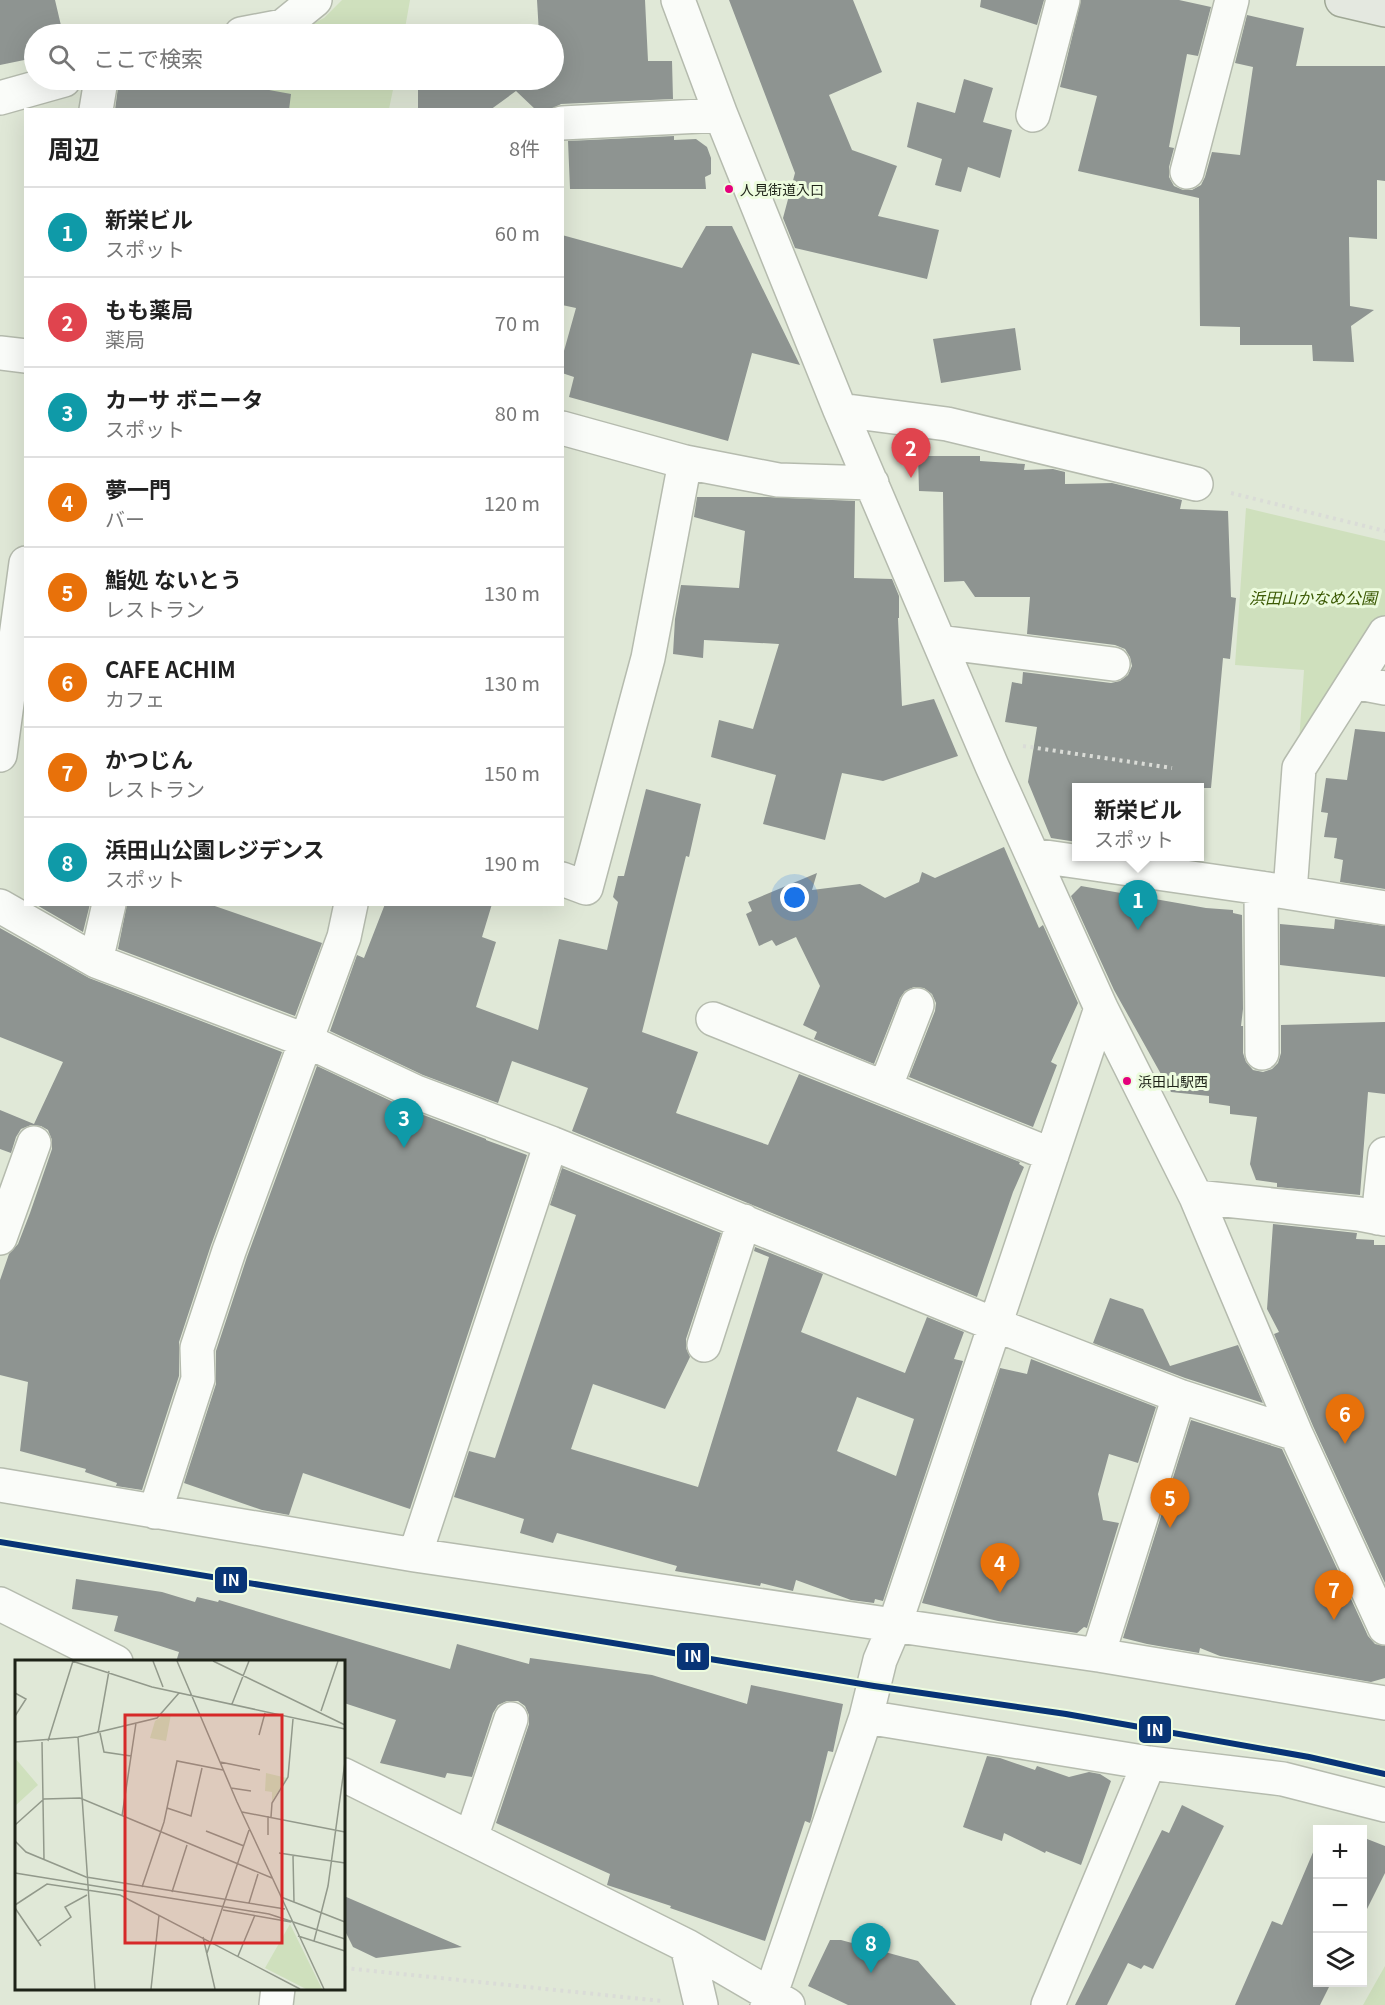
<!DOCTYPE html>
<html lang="ja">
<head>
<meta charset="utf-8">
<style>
  body { margin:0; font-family:Georgia,"Noto Sans JP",serif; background:#f6f6f6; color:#222 }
  .controls { position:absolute; right:18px; bottom:18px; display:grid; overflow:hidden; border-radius:0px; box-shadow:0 6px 24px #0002 }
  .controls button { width:54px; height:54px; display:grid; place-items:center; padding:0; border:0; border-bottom:2px solid #e0e0e0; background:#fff; color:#222; font:30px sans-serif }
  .you { position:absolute; left:795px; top:898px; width:21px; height:21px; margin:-15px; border:4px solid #fff; border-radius:50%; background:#1a73e8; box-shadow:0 0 0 9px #1a73e833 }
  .badge { display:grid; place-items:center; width:39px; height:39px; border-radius:50%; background:#1a73e8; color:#fff; font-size:20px; font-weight:700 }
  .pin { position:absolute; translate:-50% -50px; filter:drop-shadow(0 2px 3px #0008) }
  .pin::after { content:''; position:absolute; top:32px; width:21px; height:18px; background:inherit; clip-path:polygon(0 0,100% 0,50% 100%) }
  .popup { position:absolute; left:1072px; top:783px; width:132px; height:78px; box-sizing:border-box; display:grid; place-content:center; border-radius:0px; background:#fff; filter:drop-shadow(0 2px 4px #0005); font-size:20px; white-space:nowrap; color:#767676 }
  .popup b { font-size:22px; color:#222 }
  .popup::after { content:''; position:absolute; left:50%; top:100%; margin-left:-12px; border:12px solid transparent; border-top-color:#fff }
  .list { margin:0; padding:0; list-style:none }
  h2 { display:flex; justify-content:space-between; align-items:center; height:78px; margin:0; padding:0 24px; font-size:26px }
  h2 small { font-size:20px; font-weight:400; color:#767676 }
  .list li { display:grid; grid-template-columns:39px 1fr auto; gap:18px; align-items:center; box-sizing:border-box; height:90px; padding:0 24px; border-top:2px solid #e0e0e0 }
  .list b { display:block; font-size:22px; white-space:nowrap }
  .list p { margin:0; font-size:20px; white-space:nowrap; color:#767676 }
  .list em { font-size:20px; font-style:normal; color:#767676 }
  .icon { flex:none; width:33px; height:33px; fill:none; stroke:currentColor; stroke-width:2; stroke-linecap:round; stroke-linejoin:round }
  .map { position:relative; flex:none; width:1385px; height:2005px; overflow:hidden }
  .search { position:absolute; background:#fff; box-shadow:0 6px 24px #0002; left:24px; top:24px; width:540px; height:66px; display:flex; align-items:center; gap:15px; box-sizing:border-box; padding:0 21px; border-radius:33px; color:#767676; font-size:22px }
  .panel { position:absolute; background:#fff; box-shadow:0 6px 24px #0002; left:24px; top:108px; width:540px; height:798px; border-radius:0px }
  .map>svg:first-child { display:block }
  .green { fill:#cfe0bd }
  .building { fill:#8e9491; fill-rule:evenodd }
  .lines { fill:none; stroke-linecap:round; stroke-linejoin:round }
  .minor-casing { stroke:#b5bbae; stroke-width:36 }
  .major-casing { stroke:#9fa795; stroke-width:36 }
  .path { stroke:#dadcd7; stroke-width:4; stroke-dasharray:3 4.5; stroke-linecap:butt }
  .minor { stroke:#fafcf9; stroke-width:33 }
  .major { stroke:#e4e8e0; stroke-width:33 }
  .rail-1-casing { stroke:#edfcde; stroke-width:10 }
  .rail-1 { stroke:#083476; stroke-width:6 }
  .bus-dot { fill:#e5007d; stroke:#edfcde; stroke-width:2 }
  .labels { text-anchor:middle; stroke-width:6; stroke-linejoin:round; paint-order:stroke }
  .bus-label { font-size:14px; fill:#1e2318; stroke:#edfcde; text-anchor:start }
  .park-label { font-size:16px; font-style:italic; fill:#3b5903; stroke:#edfcde }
  .inset-road { fill:none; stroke:#92998b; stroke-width:1.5 }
  .view { fill:#d62828; fill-opacity:0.15; stroke:#d62828; stroke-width:3 }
  .inset-edge { fill:none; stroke:#1e2318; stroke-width:3 }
  .line-badge { stroke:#edfcde; stroke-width:2 }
  .badge-label { font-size:16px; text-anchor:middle; font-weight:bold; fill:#fff }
</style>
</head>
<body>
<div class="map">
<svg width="1385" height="2005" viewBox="0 0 1385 2005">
  <rect width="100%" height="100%" fill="#e0e8d7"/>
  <path class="green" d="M 342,0 L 410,0 L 404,34 L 293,34 L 324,18 Z
    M 259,80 L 395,80 L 389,109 L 251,110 Z
    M 1246,508 L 1385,541 L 1385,621 L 1298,757 L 1304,670 L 1235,665 Z
    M 1385,1966 L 1385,2005 L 1363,2005 Z"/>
  <path class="building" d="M 0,0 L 55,0 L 63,34 L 34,34 L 34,58 L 0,65 Z
    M 537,0 L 645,0 L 648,61 L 672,61 L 673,99 L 561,104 L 550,110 L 536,110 L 516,91 L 490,110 L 418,110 L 418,80 L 554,80 L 554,34 L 539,34 Z
    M 729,0 L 853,0 L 882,72 L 829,95 L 852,150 L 897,166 L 878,216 L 939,230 L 927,279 L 795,248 L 783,218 L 795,173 Z
    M 981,0 L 1044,0 L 1037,25 L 980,7 Z
    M 1081,0 L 1179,0 L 1211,7 L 1198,56 L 1187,54 L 1169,147 L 1174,148 L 1169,167 L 1169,177 L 1174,186 L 1183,190 L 1192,190 L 1201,185 L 1205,177 L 1212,152 L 1240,155 L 1253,67 L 1235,63 L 1247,15 L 1304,28 L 1296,66 L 1385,66 L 1385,181 L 1377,180 L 1377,239 L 1349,237 L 1350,306 L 1374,310 L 1351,326 L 1354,362 L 1313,361 L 1312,345 L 1240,345 L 1240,327 L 1200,326 L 1199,198 L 1078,171 L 1097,96 L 1060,87 Z
    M 964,79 L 993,88 L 983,122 L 1012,130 L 1000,178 L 968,167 L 961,192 L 935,185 L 942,159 L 907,147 L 917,102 L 955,113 Z
    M 119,80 L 214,80 L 291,94 L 289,110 L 115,110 Z
    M 674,136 L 674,140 L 696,139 L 707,147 L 711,158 L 711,174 L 705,177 L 706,189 L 570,189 L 568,141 Z
    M 706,226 L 732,226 L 800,365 L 752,353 L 728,441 L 569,397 L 574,377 L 562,373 L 562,358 L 576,308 L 562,305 L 562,235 L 682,268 Z
    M 1015,328 L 1021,370 L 941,383 L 933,339 Z
    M 918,456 L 980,456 L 980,461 L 1025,464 L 1024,470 L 1053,469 L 1065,472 L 1065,484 L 1112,483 L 1182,500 L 1180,509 L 1228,511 L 1231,597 L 1236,598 L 1230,659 L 1223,658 L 1211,788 L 1077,788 L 1077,842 L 1051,838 L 1028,782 L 1037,727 L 1005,722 L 1012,682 L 1022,684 L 1023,672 L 1111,683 L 1120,681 L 1128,675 L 1132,666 L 1130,657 L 1125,649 L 1115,645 L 1027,634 L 1030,597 L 975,597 L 964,581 L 944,582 L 943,492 L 919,491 Z
    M 697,497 L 767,497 L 855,501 L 854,578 L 892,579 L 899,596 L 899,618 L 898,618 L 902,706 L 934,699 L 958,756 L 883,781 L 842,773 L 825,840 L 763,824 L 776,775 L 711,757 L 719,720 L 753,729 L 779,644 L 704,640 L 703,658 L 673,654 L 675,619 L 681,585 L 739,588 L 745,531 L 694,517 Z
    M 1355,729 L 1385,732 L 1385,889 L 1340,882 L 1343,860 L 1334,858 L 1337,838 L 1324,837 L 1328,813 L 1321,812 L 1326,778 L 1347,780 Z
    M 646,789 L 701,804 L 689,857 L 686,856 L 642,1032 L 698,1052 L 676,1113 L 768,1145 L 799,1074 L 1020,1162 L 1019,1164 L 1024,1167 L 1013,1192 L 977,1297 L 572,1131 L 588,1088 L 512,1061 L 498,1103 L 423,1075 L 330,1031 L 357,955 L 364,958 L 385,904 L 492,904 L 482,937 L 496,942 L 476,1007 L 538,1030 L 559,939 L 607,950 L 618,902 L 613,897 L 618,876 L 624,876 Z
    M 1004,847 L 1039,928 L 1043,925 L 1078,1003 L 1051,1062 L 1057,1065 L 1033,1127 L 909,1077 L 935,1011 L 936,1003 L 932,994 L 924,988 L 914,987 L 905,991 L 900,998 L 874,1064 L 814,1039 L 817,1032 L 803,1025 L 820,986 L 796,937 L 776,946 L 772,940 L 759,946 L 746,914 L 752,911 L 748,902 L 817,873 L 812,890 L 860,884 L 885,898 L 919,882 L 922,872 L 935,878 Z
    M 1081,886 L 1206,908 L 1233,910 L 1233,913 L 1242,915 L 1243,1009 L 1241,1026 L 1243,1026 L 1243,1053 L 1246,1062 L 1253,1070 L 1263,1072 L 1272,1069 L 1278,1063 L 1281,1053 L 1281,1025 L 1385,1022 L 1385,1094 L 1368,1092 L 1360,1195 L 1277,1187 L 1277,1183 L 1256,1180 L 1250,1164 L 1257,1117 L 1230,1114 L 1230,1106 L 1209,1103 L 1209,1096 L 1171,1092 L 1114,990 L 1071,896 Z
    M 35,904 L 90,904 L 83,932 Z
    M 127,904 L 209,904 L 322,943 L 295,1016 L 118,949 Z
    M 1335,919 L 1385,926 L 1385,977 L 1280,965 L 1280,924 L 1334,929 Z
    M 0,928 L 89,978 L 282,1052 L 211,1245 L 179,1342 L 179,1376 L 142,1490 L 116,1486 L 117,1483 L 85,1472 L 86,1469 L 20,1451 L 28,1382 L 0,1375 L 0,1280 L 9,1254 L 18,1244 L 30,1213 L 52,1149 L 52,1140 L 48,1130 L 41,1126 L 31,1125 L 21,1129 L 16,1137 L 11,1153 L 0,1149 L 0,1110 L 34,1124 L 63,1062 L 0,1037 Z
    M 317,1066 L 408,1109 L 486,1139 L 486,1140 L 527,1155 L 410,1509 L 303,1473 L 289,1515 L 262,1510 L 184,1483 L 216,1384 L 216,1351 L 247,1257 Z
    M 562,1168 L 721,1233 L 686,1339 L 686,1348 L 690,1357 L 665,1409 L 593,1384 L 571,1449 L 698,1487 L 769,1257 L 754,1251 L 755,1247 L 823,1274 L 801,1332 L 905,1373 L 927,1317 L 964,1332 L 954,1359 L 963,1361 L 883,1601 L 875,1599 L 874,1603 L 851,1600 L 796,1580 L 793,1591 L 761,1583 L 760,1586 L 675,1571 L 677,1566 L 557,1533 L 553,1543 L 520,1533 L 524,1519 L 454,1497 L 469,1451 L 495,1458 L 576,1215 L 550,1205 ZM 857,1397 L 914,1419 L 896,1476 L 837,1451 Z
    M 1273,1224 L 1357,1233 L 1356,1239 L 1374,1240 L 1374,1245 L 1385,1245 L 1385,1583 L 1313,1426 L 1274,1334 L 1279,1332 L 1267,1309 Z
    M 1110,1298 L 1143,1309 L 1170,1366 L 1238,1345 L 1263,1403 L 1185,1378 L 1093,1343 Z
    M 1031,1359 L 1156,1407 L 1138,1463 L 1109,1454 L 1098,1494 L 1103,1520 L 1119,1523 L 1087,1628 L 1084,1627 L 1077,1633 L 998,1621 L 922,1603 L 1000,1368 L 1027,1374 Z
    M 1191,1420 L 1282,1449 L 1368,1636 L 1375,1644 L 1385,1646 L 1385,1678 L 1371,1682 L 1220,1656 L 1200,1648 L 1199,1653 L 1147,1644 L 1123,1638 Z
    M 76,1579 L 162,1592 L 195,1602 L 197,1597 L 218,1602 L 219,1600 L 450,1669 L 457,1644 L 529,1664 L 530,1658 L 652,1675 L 747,1704 L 751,1685 L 843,1704 L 833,1752 L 828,1751 L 812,1816 L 810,1823 L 805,1821 L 765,1941 L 670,1908 L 671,1906 L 607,1885 L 610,1874 L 496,1823 L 529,1724 L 529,1715 L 525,1706 L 518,1701 L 507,1701 L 498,1705 L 493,1713 L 472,1777 L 447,1773 L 445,1778 L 380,1763 L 396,1720 L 344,1703 L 344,1662 L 176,1662 L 179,1652 L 114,1631 L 118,1616 L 72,1609 Z
    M 987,1756 L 1000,1758 L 1035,1770 L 1037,1766 L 1069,1777 L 1089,1772 L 1100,1774 L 1111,1781 L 1081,1865 L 1046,1851 L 1045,1853 L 1004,1833 L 1002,1841 L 963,1827 Z
    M 1182,1805 L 1224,1826 L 1153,1969 L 1144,1965 L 1141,1969 L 1128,1963 L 1107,2005 L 1075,2005 L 1162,1830 L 1169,1833 Z
    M 1362,1837 L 1385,1846 L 1385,1873 L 1362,1919 Z
    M 1317,1843 L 1317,1983 L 1331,1983 L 1320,2005 L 1235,2005 L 1272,1921 L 1282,1925 Z
    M 344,1896 L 462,1947 L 376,1958 L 353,1947 L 344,1929 Z
    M 830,1940 L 841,1940 L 918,1961 L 956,2005 L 848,2005 L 808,1986 Z"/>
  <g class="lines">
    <g class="minor-casing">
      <path id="minor" d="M 678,0 L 721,115 L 840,410 L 992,766 L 1101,1008 L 1196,1197 L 1296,1434 L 1385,1628
        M 241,34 L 283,26 L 315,0
        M 0,98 L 64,80
        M 96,110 L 101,80
        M 1033,115 L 1063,0
        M 562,123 L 721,115
        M 1187,172 L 1232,0
        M 0,353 L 26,356
        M 840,410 L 947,424 L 1196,484
        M 562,428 L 685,462 L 778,480 L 872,483
        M 939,642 L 1113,664
        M 1354,682 L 1385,688
        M 0,755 L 26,563
        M 1032,855 L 1261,888 L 1385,908
        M 562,879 L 586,888 L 648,658 L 685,462
        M 1261,888 L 1262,1053
        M 1290,892 L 1299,768 L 1385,633
        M 0,906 L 96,961 L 307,1041 L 416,1092 L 551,1143 L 996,1325 L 1179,1396 L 1296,1434
        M 96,961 L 109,904
        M 713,1019 L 1052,1155
        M 885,1088 L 917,1005
        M 1196,1197 L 1359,1214 L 1385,1219
        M 1378,1218 L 1385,1154
        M 0,1238 L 34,1143
        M 704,1345 L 744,1221
        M 0,1485 L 415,1555 L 1098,1655 L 1385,1703
        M 155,1512 L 198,1379 L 197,1348 L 229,1251 L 344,937 L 351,904
        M 415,1555 L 551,1143
        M 0,1604 L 116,1662
        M 1098,1655 L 1179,1396
        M 866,1717 L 1149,1763 L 1283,1779 L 1385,1805
        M 344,1775 L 687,1946 L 788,2005
        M 471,1838 L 511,1719
        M 687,1946 L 701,2005
        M 276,2005 L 278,1988
        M 767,2005 L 866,1717 L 880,1660 L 894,1627 L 1101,1008
        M 1048,2005 L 1149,1763"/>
    </g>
    <g class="major-casing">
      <path id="major" d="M 1342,0 L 1385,10"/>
    </g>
    <path class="path" d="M 1231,493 L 1385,531
      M 1023,746 L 1172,768
      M 344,1968 L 662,2001"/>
    <use href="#minor" class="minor"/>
    <use href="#major" class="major"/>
    <g class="rail-1-casing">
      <path id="rail-1" d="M 0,1542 L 874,1686 L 1066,1714 L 1309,1757 L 1385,1774"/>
    </g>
    <use href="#rail-1" class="rail-1"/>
  </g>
  <g class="bus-dot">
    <circle cx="729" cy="189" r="5"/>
    <circle cx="1127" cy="1081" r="5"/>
  </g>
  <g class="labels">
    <g class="bus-label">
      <text x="740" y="195">人見街道入口</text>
      <text x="1138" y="1087">浜田山駅西</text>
    </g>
    <g class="park-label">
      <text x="1313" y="604">浜田山かなめ公園</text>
    </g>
  </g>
  <g transform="translate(15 1660)">
    <rect width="330" height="330" fill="#e0e8d7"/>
    <path d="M 150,54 L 156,54 L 151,81 L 135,78 L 140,61 ZM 0,98 L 23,125 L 0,146 ZM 251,113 L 272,118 L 257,141 L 257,132 L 250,131 ZM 275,264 L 307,329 L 291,329 L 250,308 Z" fill="#cfe0bd"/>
    <path class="inset-road" d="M 57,1 L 137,27 L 330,69M 138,1 L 148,27M 162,1 L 222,142 L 309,329M 198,1 L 330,65M 0,33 L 11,39 L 0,56M 217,44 L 234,1M 306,51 L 323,1M 83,73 L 94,11M 85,73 L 89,92 L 116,96M 244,75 L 250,53M 63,77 L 80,329M 33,81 L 58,1M 0,82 L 63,77 L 142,58 L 164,33M 27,82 L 29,199M 205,102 L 245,110M 216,128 L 236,131M 152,148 L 176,156 L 187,108M 227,152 L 330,172M 107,156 L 121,63M 253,156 L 253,175M 256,157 L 257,143 L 273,117 L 278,59M 0,165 L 29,139 L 65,138 L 257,218M 191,171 L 229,186M 0,181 L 11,192 L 71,217 L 270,249M 264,193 L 330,203M 278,196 L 279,242M 0,213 L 254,254 L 330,279M 127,227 L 149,162 L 162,101 L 208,110M 157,232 L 172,185M 266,237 L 330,262M 234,243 L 243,214M 0,245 L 32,224 L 105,235 L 285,329M 0,248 L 26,286M 208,250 L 276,262M 283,276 L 330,291M 188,277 L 200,329M 23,281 L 56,257 L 50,247 L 72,235M 299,281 L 313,226 L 330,102M 192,293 L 234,170M 223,296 L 240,255M 136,329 L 144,255"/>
    <path class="view" d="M 110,55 L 267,55 L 267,283 L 110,283 Z"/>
    <rect width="330" height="330" class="inset-edge"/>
  </g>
  <g class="line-badge">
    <rect x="214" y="1566" width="34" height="28" rx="6" fill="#083476"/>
    <rect x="676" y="1642" width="34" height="29" rx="6" fill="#083476"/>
    <rect x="1138" y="1715" width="34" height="29" rx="6" fill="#083476"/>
  </g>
  <g class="badge-label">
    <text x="231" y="1586">IN</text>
    <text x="693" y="1662">IN</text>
    <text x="1155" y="1736">IN</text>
  </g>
</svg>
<div class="controls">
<button>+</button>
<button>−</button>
<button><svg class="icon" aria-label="layers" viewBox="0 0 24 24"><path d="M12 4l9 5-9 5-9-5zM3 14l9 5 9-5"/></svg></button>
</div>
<div class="you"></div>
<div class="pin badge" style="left:1138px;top:930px;background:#0f9aa8">1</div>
<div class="popup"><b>新栄ビル</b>スポット</div>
<div class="pin badge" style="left:911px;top:478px;background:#e0444e">2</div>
<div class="pin badge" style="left:404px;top:1148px;background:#0f9aa8">3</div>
<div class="pin badge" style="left:1000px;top:1593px;background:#e8710a">4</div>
<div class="pin badge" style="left:1170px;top:1528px;background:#e8710a">5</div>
<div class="pin badge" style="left:1345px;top:1444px;background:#e8710a">6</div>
<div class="pin badge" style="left:1334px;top:1620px;background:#e8710a">7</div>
<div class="pin badge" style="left:871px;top:1973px;background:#0f9aa8">8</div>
<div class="search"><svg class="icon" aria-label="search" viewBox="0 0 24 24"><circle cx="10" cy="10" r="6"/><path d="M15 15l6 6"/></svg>ここで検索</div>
<section class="panel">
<h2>周辺<small>8件</small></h2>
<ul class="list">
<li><span class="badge" style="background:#0f9aa8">1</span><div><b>新栄ビル</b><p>スポット</p></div><em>60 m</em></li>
<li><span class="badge" style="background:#e0444e">2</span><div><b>もも薬局</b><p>薬局</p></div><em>70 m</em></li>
<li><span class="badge" style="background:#0f9aa8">3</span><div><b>カーサ ボニータ</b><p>スポット</p></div><em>80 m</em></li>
<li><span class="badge" style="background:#e8710a">4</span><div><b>夢一門</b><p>バー</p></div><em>120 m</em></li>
<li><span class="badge" style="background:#e8710a">5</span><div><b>鮨処 ないとう</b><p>レストラン</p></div><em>130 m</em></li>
<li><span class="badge" style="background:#e8710a">6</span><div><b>CAFE ACHIM</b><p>カフェ</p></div><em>130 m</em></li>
<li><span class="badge" style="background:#e8710a">7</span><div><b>かつじん</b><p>レストラン</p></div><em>150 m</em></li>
<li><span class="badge" style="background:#0f9aa8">8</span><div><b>浜田山公園レジデンス</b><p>スポット</p></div><em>190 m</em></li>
</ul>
</section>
</div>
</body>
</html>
